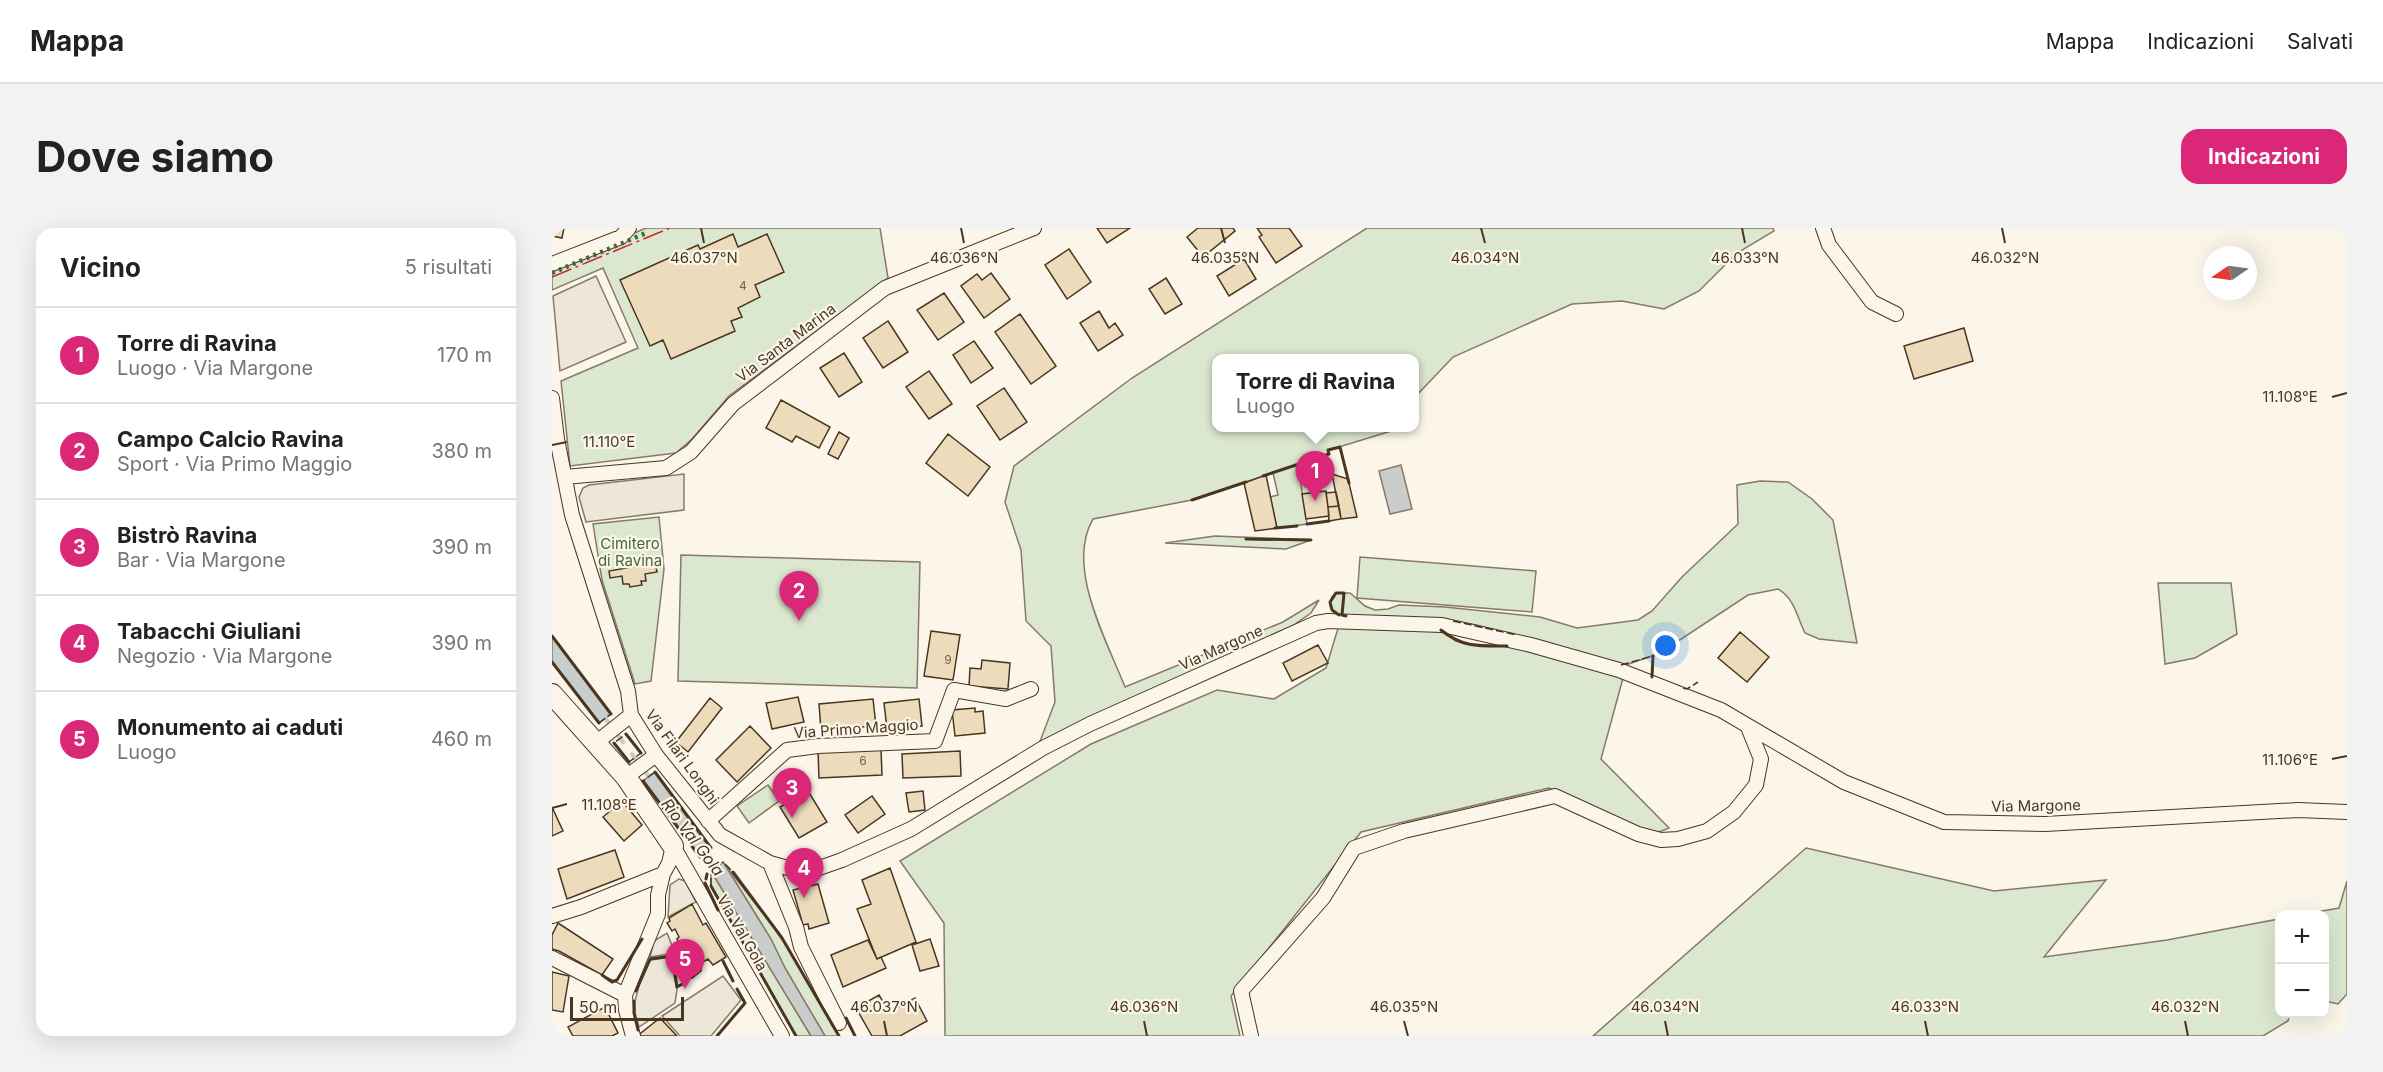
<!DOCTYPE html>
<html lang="it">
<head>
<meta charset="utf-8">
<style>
  body { margin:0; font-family:Inter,sans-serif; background:#f2f2f2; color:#222 }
  .controls { position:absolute; right:18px; bottom:18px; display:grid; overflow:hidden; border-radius:12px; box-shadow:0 6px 24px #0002 }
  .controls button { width:54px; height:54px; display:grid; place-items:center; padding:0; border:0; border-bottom:2px solid #e0e0e0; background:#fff; color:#222; font:30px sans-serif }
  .compass { position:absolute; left:1651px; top:18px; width:54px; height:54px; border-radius:50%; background:#fff; box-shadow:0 6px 24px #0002; rotate:257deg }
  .scale { position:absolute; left:18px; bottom:15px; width:114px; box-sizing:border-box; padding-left:6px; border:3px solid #4a3520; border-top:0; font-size:16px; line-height:21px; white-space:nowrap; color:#4a3520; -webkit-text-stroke:4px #fbf6e9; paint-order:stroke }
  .you { position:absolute; left:1114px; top:418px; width:21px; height:21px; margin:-15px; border:4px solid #fff; border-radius:50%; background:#1a73e8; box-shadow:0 0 0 9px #1a73e833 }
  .badge { display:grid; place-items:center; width:39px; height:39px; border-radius:50%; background:#db2777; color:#fff; font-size:20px; font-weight:700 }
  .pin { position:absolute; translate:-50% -50px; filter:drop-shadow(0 2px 3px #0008) }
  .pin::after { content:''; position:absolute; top:32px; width:21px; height:18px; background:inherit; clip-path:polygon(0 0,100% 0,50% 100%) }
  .popup { position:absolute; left:660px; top:126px; width:207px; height:78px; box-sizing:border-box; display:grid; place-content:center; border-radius:12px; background:#fff; filter:drop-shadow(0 2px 4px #0005); font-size:20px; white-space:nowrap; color:#767676 }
  .popup b { font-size:22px; color:#222 }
  .popup::after { content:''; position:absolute; left:50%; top:100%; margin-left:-12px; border:12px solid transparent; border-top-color:#fff }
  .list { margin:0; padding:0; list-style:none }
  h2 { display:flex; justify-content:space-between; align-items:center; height:78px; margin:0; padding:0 24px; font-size:26px }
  h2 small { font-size:20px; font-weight:400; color:#767676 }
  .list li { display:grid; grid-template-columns:39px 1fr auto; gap:18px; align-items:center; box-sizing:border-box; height:96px; padding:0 24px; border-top:2px solid #e0e0e0 }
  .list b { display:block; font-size:22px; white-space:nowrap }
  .list p { margin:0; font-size:20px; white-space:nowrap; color:#767676 }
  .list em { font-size:20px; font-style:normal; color:#767676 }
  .map { position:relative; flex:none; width:1795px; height:808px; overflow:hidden; border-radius:18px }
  header { display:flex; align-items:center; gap:36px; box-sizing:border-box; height:84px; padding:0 30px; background:#fff; border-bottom:2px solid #e0e0e0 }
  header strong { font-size:28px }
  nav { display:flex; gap:33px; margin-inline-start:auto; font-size:21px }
  .intro { display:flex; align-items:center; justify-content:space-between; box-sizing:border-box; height:144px; padding:0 36px }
  h1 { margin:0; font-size:42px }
  .button { padding:15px 27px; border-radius:18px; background:#db2777; color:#fff; font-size:21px; font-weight:700 }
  main { display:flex; gap:36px; padding:0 36px }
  aside { flex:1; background:#fff; border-radius:18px; box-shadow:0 6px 24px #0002 }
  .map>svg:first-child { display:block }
  .green { fill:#dce7d0; stroke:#887966; stroke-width:1.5 }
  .parking { fill:#ede7d9; stroke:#887966; stroke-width:1.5 }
  .water { fill:#c9cecd; stroke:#887966; stroke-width:1.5 }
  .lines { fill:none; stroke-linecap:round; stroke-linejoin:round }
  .stream { stroke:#c9cecd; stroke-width:4.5 }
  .building { fill:#ecdcbc; stroke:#4a3520; stroke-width:1.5 }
  .street-casing { stroke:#4a3520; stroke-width:16 }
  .secondary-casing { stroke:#4a3520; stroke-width:22 }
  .street { stroke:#fbf6e9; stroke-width:14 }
  .secondary { stroke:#fbf6e9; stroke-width:20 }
  .hedge { stroke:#436837; stroke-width:4.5; stroke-dasharray:3 4.5; stroke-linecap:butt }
  .fence { stroke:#4a3520; stroke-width:1.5; stroke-dasharray:8 3; stroke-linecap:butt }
  .wall { stroke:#4a3520; stroke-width:3 }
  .power { stroke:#c62828; stroke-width:1.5; stroke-dasharray:21 4.5 3 4.5; stroke-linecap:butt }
  .ticks { fill:none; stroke:#4a3520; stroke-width:2 }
  .labels { text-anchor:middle; stroke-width:4.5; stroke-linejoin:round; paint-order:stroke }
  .number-label { font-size:12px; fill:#725f47 }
  .street-label { font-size:15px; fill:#4a3520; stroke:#fbf6e9 }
  .park-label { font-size:15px; fill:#436837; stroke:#fbf6e9 }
  .water-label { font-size:16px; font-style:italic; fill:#4a3520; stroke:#fbf6e9 }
  .ticks-label { font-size:15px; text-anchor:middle; fill:#4a3520; stroke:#fbf6e9; stroke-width:4.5; stroke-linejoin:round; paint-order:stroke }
</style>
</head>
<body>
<header>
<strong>Mappa</strong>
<nav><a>Mappa</a><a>Indicazioni</a><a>Salvati</a></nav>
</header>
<div class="intro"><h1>Dove siamo</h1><a class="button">Indicazioni</a></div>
<main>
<aside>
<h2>Vicino<small>5 risultati</small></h2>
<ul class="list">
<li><span class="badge">1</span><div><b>Torre di Ravina</b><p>Luogo · Via Margone</p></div><em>170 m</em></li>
<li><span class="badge">2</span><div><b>Campo Calcio Ravina</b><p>Sport · Via Primo Maggio</p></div><em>380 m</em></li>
<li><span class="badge">3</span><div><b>Bistrò Ravina</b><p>Bar · Via Margone</p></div><em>390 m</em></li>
<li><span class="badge">4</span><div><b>Tabacchi Giuliani</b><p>Negozio · Via Margone</p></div><em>390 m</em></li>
<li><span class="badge">5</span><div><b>Monumento ai caduti</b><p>Luogo</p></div><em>460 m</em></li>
</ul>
</aside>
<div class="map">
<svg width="1795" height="808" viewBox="0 0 1795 808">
  <rect width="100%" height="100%" fill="#fbf6e9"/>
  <path class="green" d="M 94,0 L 328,0 L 336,50 L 177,168 L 140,211 L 124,225 L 18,238 L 9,153 L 86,120 L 51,40 L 0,62 L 0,41 Z
    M 815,0 L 1221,0 L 1222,3 L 1185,25 L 1147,63 L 1112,81 L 1070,73 L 1020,76 L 901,129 L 862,170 L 862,130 L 664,130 L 664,200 L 849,200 L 777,222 L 777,226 L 746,237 L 755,296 L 725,300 L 718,269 L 726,267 L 721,245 L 640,272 L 541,291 C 513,339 555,413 573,459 L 731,394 L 767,372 L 759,385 L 736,401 L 487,516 L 503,474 L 499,418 L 474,393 L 469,322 L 453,274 L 462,238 L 580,150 Z
    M 1208,253 L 1236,254 L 1260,271 L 1281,292 L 1305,415 L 1267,411 L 1253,405 C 1245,389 1243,371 1226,361 L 1196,367 L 1108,425 L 1074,437 L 924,397 L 901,393 L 790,387 L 783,386 L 778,378 L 780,369 L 784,365 L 798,365 L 813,378 L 823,382 L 836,381 L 847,377 L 893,379 L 988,389 L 1025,400 L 1086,392 L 1100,383 L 1130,349 L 1186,296 L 1185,257 Z
    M 107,289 L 112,341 L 99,453 L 83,456 L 50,352 L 41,296 Z
    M 663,308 L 759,312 L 734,321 L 613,315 Z
    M 129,327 L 368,334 L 365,460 L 126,453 Z
    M 808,329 L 984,343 L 980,384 L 805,370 Z
    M 1606,355 L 1679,355 L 1685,406 L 1643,430 L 1613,436 Z
    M 787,397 L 889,402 L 904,413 L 913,416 L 963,418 L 1071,450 L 1049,531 L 1117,600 L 1107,604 L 1087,602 L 997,560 L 809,604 L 679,768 L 688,808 L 393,808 L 392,695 L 348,633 L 539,516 L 665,462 L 722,471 L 774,440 Z
    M 216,557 L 227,573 L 197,595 L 185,578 Z
    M 1254,620 L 1442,663 L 1554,652 L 1492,729 L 1615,712 L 1727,691 L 1728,786 L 1738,786 L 1736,793 L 1711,808 L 1041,808 Z
    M 171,634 L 230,710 L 287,808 L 273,808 L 233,740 L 219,711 Z
    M 159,643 L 259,808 L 244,808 L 159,658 Z
    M 1795,653 L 1795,766 L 1786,776 L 1773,773 L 1772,686 L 1753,686 L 1787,680 Z"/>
  <path class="parking" d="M 44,48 L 74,114 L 8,143 L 1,68 Z
    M 132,246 L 132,282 L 34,294 L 27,269 L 31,260 L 37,257 Z
    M 127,651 L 133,653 L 144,674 L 116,689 L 118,657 Z
    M 115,705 L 123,725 L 98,729 L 102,713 Z
    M 119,729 L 125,762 L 123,775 L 87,799 L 83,785 L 83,773 L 89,750 L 99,732 Z
    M 171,748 L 189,772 L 159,808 L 128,808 L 110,788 Z"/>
  <path class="water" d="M 849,237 L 860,281 L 838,286 L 827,243 Z
    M 0,408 L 59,486 L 47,495 L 0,434 Z
    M 103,544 L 159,620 L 148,629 L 91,553 Z
    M 171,634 L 219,711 L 233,740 L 273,808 L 259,808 L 159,643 Z"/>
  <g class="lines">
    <path class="stream" d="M 51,487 L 71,514
      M 80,526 L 100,553
      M 150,620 L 166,642"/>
  </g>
  <path class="building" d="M 0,0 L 12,0 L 10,10 L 0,8 Z
    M 545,0 L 578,0 L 555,15 Z
    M 646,0 L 681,0 L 683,3 L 651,29 L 635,9 Z
    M 705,0 L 737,0 L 750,18 L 724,35 L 707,9 L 710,7 Z
    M 181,6 L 186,19 L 215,6 L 232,44 L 203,57 L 208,69 L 186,80 L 190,89 L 179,93 L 183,103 L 119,131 L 111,112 L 98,118 L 68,52 L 146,17 L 148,21 Z
    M 517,21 L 539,54 L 515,71 L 493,37 Z
    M 692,31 L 704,51 L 677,68 L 665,48 Z
    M 439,45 L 458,71 L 432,90 L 409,58 L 425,46 L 430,52 Z
    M 614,50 L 630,76 L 613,86 L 597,61 Z
    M 392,65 L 412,94 L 386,112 L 365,82 Z
    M 547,83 L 557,100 L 563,95 L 571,107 L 546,123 L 528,95 Z
    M 468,86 L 504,138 L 479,156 L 443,104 Z
    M 336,93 L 356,124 L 331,140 L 311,110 Z
    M 1412,100 L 1421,133 L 1362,151 L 1352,118 Z
    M 422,113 L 441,140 L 419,155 L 401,127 Z
    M 292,125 L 310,154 L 287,169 L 268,140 Z
    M 377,143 L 400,176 L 377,191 L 354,159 Z
    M 452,160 L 475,194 L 448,212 L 425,178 Z
    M 229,172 L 278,199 L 267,220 L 244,208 L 240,214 L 214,200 Z
    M 287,204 L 297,210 L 286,231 L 276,226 Z
    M 396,206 L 438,239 L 416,268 L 374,235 Z
    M 780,246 L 796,251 L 805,289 L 789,291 Z
    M 714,247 L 725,300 L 703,303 L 692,255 Z
    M 774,263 L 777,288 L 754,291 L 750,266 Z
    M 784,264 L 787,278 L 776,279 L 774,265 Z
    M 787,278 L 789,291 L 777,293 L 776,279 Z
    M 103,335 L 105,344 L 93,346 L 94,353 L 89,353 L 90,357 L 78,359 L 77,356 L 71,356 L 70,348 L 58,350 L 57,343 Z
    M 379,403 L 408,407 L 401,452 L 372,448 Z
    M 1188,404 L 1217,429 L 1195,454 L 1166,430 Z
    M 766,417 L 776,435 L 740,453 L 731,435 Z
    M 430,432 L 458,435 L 456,461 L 417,458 L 418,440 L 429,441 Z
    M 246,469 L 252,494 L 220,501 L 214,475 Z
    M 158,470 L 170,480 L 136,524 L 124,514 Z
    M 321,471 L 324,498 L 269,502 L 267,476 Z
    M 367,471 L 370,498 L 335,501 L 332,475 Z
    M 423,480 L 423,484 L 431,483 L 433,505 L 403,508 L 400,482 Z
    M 198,498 L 219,520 L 185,554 L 164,532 Z
    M 329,521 L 330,547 L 267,550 L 266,523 Z
    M 408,523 L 409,548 L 351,550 L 350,526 Z
    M 256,563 L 275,594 L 247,610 L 228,579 Z
    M 371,563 L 373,582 L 357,584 L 354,565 Z
    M 320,568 L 333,586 L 306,605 L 293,587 Z
    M 70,573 L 90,597 L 72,613 L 51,589 Z
    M 0,579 L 11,603 L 0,608 Z
    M 63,622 L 72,649 L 15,671 L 6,641 Z
    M 338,640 L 364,714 L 325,731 L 305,681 L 319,676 L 310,652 Z
    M 266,656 L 277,695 L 257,701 L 256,696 L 251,697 L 241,662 Z
    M 140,676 L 151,697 L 154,695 L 174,729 L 161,737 L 156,731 L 149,735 L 149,743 L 140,750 L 136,742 L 143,738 L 137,727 L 133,726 L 125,711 L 127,709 L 123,701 L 120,703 L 115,695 L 118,693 L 117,690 Z
    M 6,695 L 61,731 L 50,747 L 7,723 L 0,721 L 0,707 Z
    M 378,711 L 387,738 L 368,743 L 360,717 Z
    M 316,712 L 325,731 L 329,729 L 334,740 L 291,759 L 279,727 Z
    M 0,744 L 17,748 L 11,784 L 0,782 Z
    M 327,767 L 337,784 L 363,770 L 375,793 L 348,808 L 320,808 L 304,780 Z
    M 53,779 L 66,805 L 60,808 L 21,808 L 16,799 Z
    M 108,790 L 125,808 L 85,808 Z"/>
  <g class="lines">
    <g class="street-casing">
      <path id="street" d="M 1271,0 L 1277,17 L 1320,74 L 1344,86
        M 0,36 L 69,9 L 77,0
        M 0,170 L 5,211 L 20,287 L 76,463 L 79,487 L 104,527 L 168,607 L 218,635 L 253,645 L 290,632 L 359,601 L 491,520 L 538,496 L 764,395 L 776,393 L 890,397 L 979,417 L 1067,442 L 1169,482 L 1292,554 L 1392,594 L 1493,596 L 1746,582 L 1795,584
        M 13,249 L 114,240 L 139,224 L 181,176 L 333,60 L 482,0
        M 45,514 L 79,487
        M 74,549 L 104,527
        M 156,593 L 235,522 L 266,518 L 383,513 L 402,462 L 454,471 L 479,461
        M 121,618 L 230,808
        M 218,635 L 244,699 L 249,719 L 287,795
        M 0,688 L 29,679 L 111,646 L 117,635 L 121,618
        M 0,730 L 73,767
        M 81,808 L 74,782 L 73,767 L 106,686 L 106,667 L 111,646
        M 699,808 L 689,763 L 771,670 L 802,620 L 852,603 L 1003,568 L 1086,606 L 1109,612 L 1126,611 L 1155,603 L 1182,584 L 1204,557 L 1209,531 L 1196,499"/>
    </g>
    <g class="secondary-casing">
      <path id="secondary" d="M 0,466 L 74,549 L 121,618"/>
    </g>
    <use href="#street" class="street"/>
    <use href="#secondary" class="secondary"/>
    <path class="hedge" d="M 0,45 L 94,5"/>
    <path class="fence" d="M 901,393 L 965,407
      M 1069,437 L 1101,428
      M 1131,460 L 1135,461 L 1146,454
      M 47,495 L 59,486
      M 74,506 L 89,525 L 77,534 L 62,515 Z
      M 103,544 L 159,620 L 148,629 L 91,553 Z
      M 159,658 L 159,643 L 171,634 L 181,644"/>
    <path class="wall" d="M 711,248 L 777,226 L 776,222 L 788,219 L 797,255
      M 640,272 L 694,254
      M 755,296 L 777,293
      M 723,300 L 745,298
      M 694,311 L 759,312
      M 787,387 L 780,382 L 778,374 L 784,365 L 792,365 L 790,387 L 794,388
      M 889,402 C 911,420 929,418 955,418
      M 0,408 L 59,486
      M 0,434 L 47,495
      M 1100,449 L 1101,428
      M 74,506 L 89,525
      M 62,515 L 77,534
      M 103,544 L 159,620
      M 91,553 L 148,629
      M 181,644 L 230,710 L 287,808
      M 154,651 L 155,646
      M 153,655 L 166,682
      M 159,658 L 244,808
      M 171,733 L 181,753
      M 50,747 L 60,754 L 65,752 L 90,711
      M 84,763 L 98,731 L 120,728 L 125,759 L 132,755
      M 82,773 L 82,785 L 86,802
      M 294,790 L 303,808
      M 165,808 L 193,775 L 185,761"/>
    <path class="power" d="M 0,49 L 118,0"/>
  </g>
  <path class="ticks" d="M 149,0 L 152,15M 409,0 L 412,15M 669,0 L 673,15M 929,0 L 933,15M 1190,0 L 1193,15M 1450,0 L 1453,15M 1780,169 L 1795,165M 0,217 L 15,214M 1780,531 L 1795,528M 0,580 L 15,576M 332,793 L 335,808M 592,793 L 595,808M 852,793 L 856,808M 1113,793 L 1116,808M 1373,793 L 1376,808M 1633,793 L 1636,808"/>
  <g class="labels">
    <g class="number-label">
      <text x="191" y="62">4</text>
      <text x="396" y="436">9</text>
      <text x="311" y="537">6</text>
    </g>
    <g class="street-label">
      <text transform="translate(234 115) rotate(-37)" y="5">Via Santa Marina</text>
      <text transform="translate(669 420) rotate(-24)" y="5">Via Margone</text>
      <text transform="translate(304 501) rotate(-4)" y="5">Via Primo Maggio</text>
      <text transform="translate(130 529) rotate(54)" y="5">Via Filari Longhi</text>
      <text transform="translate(1484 578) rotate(-1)" y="5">Via Margone</text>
      <text transform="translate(190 705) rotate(60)" y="5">Via Val Gola</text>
    </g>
    <g class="park-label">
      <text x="78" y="321">Cimitero<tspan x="78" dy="17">di Ravina</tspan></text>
    </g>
    <g class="water-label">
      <text transform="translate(141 609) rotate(53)" y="6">Rio Val Gola</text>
    </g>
  </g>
  <g class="ticks-label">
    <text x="152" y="35">46.037°N</text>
    <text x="412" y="35">46.036°N</text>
    <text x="673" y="35">46.035°N</text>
    <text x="933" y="35">46.034°N</text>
    <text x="1193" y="35">46.033°N</text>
    <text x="1453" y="35">46.032°N</text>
    <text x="1738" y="174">11.108°E</text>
    <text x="57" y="219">11.110°E</text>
    <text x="1738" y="537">11.106°E</text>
    <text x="57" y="582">11.108°E</text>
    <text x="332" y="784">46.037°N</text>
    <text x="592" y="784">46.036°N</text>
    <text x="852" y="784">46.035°N</text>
    <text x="1113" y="784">46.034°N</text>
    <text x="1373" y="784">46.033°N</text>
    <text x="1633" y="784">46.032°N</text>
  </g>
</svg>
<div class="controls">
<button>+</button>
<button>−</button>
</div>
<svg class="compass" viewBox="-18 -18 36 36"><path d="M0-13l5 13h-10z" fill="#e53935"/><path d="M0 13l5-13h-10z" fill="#767676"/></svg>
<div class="scale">50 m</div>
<div class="you"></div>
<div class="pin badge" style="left:763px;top:273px">1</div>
<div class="popup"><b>Torre di Ravina</b>Luogo</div>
<div class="pin badge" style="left:247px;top:393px">2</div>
<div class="pin badge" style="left:240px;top:590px">3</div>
<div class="pin badge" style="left:252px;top:670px">4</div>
<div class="pin badge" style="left:133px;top:761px">5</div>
</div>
</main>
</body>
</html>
